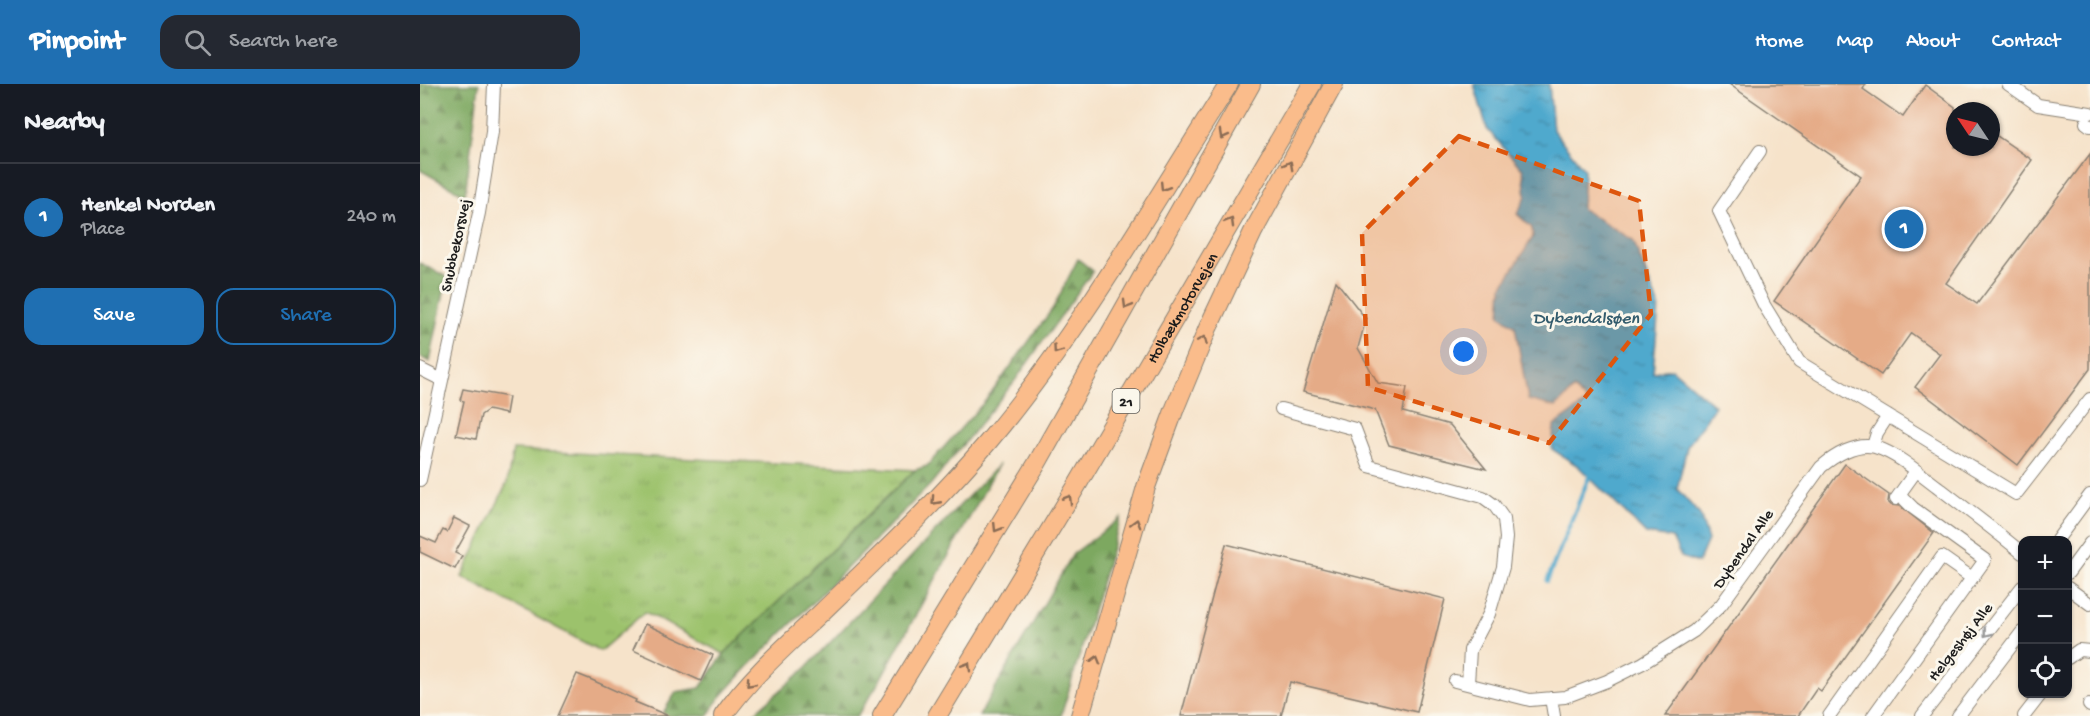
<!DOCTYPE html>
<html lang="en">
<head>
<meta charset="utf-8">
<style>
  body { margin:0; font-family:"Gochi Hand",sans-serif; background:#242831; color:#f1f3f6 }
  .controls { position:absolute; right:18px; bottom:18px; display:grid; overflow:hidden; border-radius:12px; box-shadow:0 2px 4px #0004 }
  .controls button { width:54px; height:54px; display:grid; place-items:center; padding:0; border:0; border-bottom:2px solid #363941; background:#171b24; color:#f1f3f6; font:30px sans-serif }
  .compass { position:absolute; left:1526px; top:18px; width:54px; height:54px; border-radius:50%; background:#171b24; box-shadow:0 2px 4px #0004; rotate:305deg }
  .you { position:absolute; left:1044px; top:268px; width:21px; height:21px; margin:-15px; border:4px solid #fff; border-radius:50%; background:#1a73e8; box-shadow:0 0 0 9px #1a73e833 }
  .badge { display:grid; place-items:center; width:39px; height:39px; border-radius:50%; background:#1f6fb2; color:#fff; font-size:20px; font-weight:700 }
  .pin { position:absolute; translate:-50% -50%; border:3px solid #fff; box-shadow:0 2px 6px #0006 }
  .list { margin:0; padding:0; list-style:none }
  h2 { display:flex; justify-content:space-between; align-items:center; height:78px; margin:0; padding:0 24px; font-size:26px }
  h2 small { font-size:20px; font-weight:400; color:#9ea1a6 }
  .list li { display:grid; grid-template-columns:39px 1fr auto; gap:18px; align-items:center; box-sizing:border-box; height:108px; padding:0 24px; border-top:2px solid #363941 }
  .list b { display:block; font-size:22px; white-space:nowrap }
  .list p { margin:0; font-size:20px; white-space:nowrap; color:#9ea1a6 }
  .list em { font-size:20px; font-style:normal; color:#9ea1a6 }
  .actions { display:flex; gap:12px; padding:18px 24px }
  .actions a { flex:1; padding:14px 0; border:2px solid #1f6fb2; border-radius:18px; text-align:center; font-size:21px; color:#1f6fb2 }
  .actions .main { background:#1f6fb2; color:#fff }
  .icon { flex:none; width:33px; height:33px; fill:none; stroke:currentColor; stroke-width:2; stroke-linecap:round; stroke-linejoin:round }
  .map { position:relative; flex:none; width:1670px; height:632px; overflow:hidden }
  header { display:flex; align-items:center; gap:36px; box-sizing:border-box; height:84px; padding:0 30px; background:#1f6fb2; color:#fff }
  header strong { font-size:28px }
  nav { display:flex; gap:33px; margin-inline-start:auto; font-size:21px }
  .search { width:420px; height:54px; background:#242831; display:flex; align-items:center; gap:15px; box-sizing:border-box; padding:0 21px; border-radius:18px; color:#9ea1a6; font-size:22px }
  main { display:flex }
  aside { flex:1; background:#171b24 }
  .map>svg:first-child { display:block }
  .grass { fill:url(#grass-tufts); stroke:#5c6f44; stroke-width:1.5 }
  .forest { fill:url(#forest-firs); stroke:#4c623e; stroke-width:1.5 }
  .water { fill:url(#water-ripples); stroke:#366274; stroke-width:1.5 }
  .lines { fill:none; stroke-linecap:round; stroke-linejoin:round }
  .stream { stroke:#50a9cd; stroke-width:4 }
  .building { fill:#e5ab87 }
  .minor-casing { stroke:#898073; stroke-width:14 }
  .highway-casing { stroke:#898073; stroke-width:20 }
  .minor { stroke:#fff; stroke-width:12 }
  .highway { stroke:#fabc8b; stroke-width:18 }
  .oneway { stroke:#8b6c54 }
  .oneway2 { stroke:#999 }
  .marked { fill:#de560d; fill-opacity:0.2; stroke:#de560d; stroke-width:4.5; stroke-dasharray:12 8; stroke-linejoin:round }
  .labels { text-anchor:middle; stroke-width:6; stroke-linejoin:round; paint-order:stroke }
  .shield { fill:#fbf7ec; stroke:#5f5e5a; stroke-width:1.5 }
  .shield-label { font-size:15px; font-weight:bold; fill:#1c1c1c }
  .street-label { font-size:16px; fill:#1c1c1c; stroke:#fbf7ec }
  .water-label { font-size:18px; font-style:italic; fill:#335b6c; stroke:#fbf7ec }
</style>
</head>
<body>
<header>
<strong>Pinpoint</strong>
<div class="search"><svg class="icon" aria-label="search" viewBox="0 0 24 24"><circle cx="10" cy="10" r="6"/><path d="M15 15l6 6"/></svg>Search here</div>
<nav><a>Home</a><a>Map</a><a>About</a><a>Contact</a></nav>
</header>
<main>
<aside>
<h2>Nearby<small></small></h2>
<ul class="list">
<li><span class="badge">1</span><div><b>Henkel Norden</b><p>Place</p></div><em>240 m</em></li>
</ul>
<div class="actions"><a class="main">Save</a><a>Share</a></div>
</aside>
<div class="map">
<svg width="1670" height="632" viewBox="0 0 1670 632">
  <defs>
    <pattern id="grass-tufts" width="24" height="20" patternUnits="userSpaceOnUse" patternTransform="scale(1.5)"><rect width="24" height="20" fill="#9cc26c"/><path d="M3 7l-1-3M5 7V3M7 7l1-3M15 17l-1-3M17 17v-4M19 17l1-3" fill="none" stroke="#86a65d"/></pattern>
    <pattern id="forest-firs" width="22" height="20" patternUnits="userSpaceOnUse" patternTransform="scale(1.5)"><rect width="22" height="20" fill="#7da860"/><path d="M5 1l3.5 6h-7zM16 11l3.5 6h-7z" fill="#66884e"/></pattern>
    <pattern id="water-ripples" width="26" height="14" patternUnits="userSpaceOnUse" patternTransform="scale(1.5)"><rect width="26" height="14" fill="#50a9cd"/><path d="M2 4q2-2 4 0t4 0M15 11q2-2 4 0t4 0" fill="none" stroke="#4289a6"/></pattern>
  </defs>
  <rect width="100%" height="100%" fill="#fbf7ec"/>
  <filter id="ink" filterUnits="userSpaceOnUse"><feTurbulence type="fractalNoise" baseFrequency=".0167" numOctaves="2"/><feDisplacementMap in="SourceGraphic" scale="12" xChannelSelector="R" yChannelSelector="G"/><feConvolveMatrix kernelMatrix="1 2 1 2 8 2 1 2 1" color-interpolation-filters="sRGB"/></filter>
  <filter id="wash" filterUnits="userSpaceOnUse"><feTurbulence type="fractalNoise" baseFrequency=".008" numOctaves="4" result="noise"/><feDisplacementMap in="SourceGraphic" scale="24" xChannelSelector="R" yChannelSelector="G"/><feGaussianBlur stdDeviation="1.35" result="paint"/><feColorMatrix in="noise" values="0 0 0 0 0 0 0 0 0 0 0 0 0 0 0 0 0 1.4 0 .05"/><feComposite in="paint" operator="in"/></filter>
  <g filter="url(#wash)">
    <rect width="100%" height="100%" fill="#f6e3ca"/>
    <path class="grass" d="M 93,366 L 495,386 L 304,570 L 225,528 L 180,567 L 42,493 L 87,399 Z"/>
    <path class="forest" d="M 0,0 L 59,0 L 45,111 L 0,86 Z
      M 658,175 L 673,187 L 594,298 L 511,400 L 328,583 L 298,616 L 288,632 L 241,632 L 256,608 L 280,604 L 304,570 L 495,386 L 507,382 L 567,315 L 633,224 Z
      M 0,179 L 27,193 L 10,278 L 0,273 Z
      M 579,380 L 456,603 L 437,632 L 331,632 L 386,584 Z
      M 701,434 L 641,632 L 559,632 L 653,470 Z"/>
    <path class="water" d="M 1054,0 L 1129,0 L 1133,46 L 1164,85 L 1162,125 L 1213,156 L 1239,223 L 1233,288 L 1252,285 L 1295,322 L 1267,363 L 1257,405 L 1280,431 L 1288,456 L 1278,479 L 1261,473 L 1252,454 L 1226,450 L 1158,382 L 1132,365 L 1134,342 L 1167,318 L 1154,305 L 1136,323 L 1108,316 L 1095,242 L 1080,231 L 1082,203 L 1113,153 L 1112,144 L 1097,130 L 1106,112 L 1103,86 L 1067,45 Z"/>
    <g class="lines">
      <path class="stream" d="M 1127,497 L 1169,393"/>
    </g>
    <g id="blocks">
      <path class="building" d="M 1309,0 L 1446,0 L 1443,5 L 1483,33 L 1505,1 L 1535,23 L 1535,63 L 1571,63 L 1571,48 L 1612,76 L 1526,199 L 1557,220 L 1670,70 L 1670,285 L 1598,381 L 1495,303 L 1520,270 L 1491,249 L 1461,291 L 1354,217 L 1441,92 Z
        M 916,197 L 946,235 L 938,264 L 958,299 L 987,303 L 983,328 L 1030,341 L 1066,385 L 969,361 L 955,326 L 883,308 Z
        M 43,305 L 89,313 L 86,330 L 68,326 L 61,331 L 56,355 L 36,351 L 44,317 L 40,316 Z
        M 1425,380 L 1469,411 L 1468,418 L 1471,421 L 1480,422 L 1514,449 L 1401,607 L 1397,604 L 1378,632 L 1245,632 Z
        M 34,434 L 50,442 L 35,469 L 42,472 L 35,485 L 0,468 L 0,452 L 16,459 L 23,446 L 27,448 Z
        M 806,460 L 1025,515 L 997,628 L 870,598 L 861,632 L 761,632 Z
        M 225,540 L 293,571 L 281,597 L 213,566 Z
        M 157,590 L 172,596 L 216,616 L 215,618 L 249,632 L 138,632 Z"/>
    </g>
  </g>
  <g filter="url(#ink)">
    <use href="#blocks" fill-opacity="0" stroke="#898073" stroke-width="1.5"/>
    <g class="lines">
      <g class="minor-casing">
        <path id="minor" d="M 1588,0 L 1618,21 L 1670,29
          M 1666,39 L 1670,42
          M 1340,67 L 1299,127 L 1344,221 L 1379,278 L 1596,410 L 1670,315
          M 0,285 L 22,296
          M 861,325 L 935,345 L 949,382 L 1063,413 L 1074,421 L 1084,435 L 1086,454 L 1083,483 L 1069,530 L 1050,566 L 1048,600
          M 1453,362 L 1457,349 L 1468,332
          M 0,396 L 59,129 L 72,48 L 74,0
          M 1476,415 L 1496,387
          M 1637,456 L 1670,411
          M 1648,489 L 1670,459
          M 1648,504 L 1670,520
          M 1648,574 L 1659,566 L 1670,567
          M 1035,597 L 1110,616 L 1145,613 L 1187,597 L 1223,579 L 1274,547 L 1301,521 L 1401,383 C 1414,372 1436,358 1455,363 C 1478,370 1499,389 1518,403 C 1546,425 1575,446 1602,469
          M 1131,614 L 1134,632
          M 1669,621 L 1670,622
          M 1409,632 L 1522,473 L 1552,494
          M 1453,632 L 1565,476 L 1493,424 L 1480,411
          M 1502,632 L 1602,503
          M 1538,632 L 1602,548
          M 1604,632 L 1621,610"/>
      </g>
      <g class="highway-casing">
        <g id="highway">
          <path d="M 303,632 C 330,593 368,560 403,527 C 460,472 517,418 568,358 C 660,248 732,121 809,0"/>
          <path d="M 462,632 L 616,381 L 831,0"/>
          <path id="s1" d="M 517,632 L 656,403 L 892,0"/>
          <path d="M 660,632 L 726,403 L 755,324 L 788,244 L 833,148 L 914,0"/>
        </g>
      </g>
      <use href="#minor" class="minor"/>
      <use href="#highway" class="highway"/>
    </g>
    <defs><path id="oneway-chevron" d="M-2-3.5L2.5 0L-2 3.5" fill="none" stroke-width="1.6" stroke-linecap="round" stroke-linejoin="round" transform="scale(1.5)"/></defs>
    <g class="oneway">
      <use href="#oneway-chevron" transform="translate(803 51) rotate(119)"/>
      <use href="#oneway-chevron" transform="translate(869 81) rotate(-62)"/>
      <use href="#oneway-chevron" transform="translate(744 103) rotate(122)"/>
      <use href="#oneway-chevron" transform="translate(810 138) rotate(-60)"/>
      <use href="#oneway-chevron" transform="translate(707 221) rotate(120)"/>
      <use href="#oneway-chevron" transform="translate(783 256) rotate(-67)"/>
      <use href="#oneway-chevron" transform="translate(637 266) rotate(125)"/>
      <use href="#oneway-chevron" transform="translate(648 415) rotate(-59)"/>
      <use href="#oneway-chevron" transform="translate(515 417) rotate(132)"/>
      <use href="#oneway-chevron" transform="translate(716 439) rotate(-74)"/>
      <use href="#oneway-chevron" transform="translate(577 444) rotate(122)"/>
      <use href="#oneway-chevron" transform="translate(676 576) rotate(-74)"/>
      <use href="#oneway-chevron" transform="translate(547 582) rotate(-59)"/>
      <use href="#oneway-chevron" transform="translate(330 599) rotate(133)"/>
    </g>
    <use class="oneway2" href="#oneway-chevron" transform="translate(1567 549) rotate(128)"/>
  </g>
  <path class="marked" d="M 1039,52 L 1219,117 L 1231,230 L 1129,359 L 948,303 L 942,149 Z"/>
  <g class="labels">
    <rect class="shield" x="692.5" y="305" width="27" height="24" rx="4.5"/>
    <g class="shield-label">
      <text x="706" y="322">21</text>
    </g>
    <g class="street-label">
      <text transform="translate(34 161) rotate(-78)" y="6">Snubbekorsvej</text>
      <text dy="6" stroke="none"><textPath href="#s1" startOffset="476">Holbækmotorvejen</textPath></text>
      <text transform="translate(1322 464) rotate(-55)" y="6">Dybendal Alle</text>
      <text transform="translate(1539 557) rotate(-52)" y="6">Helgeshøj Alle</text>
    </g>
    <g class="water-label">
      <text x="1166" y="239">Dybendalsøen</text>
    </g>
  </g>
</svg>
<div class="controls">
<button>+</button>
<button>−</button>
<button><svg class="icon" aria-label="locate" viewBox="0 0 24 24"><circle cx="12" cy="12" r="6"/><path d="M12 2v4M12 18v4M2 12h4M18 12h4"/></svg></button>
</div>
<svg class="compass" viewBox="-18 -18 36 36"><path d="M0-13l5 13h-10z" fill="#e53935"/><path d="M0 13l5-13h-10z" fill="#9ea1a6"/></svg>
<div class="you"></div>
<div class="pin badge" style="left:1484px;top:145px">1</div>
</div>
</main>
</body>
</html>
